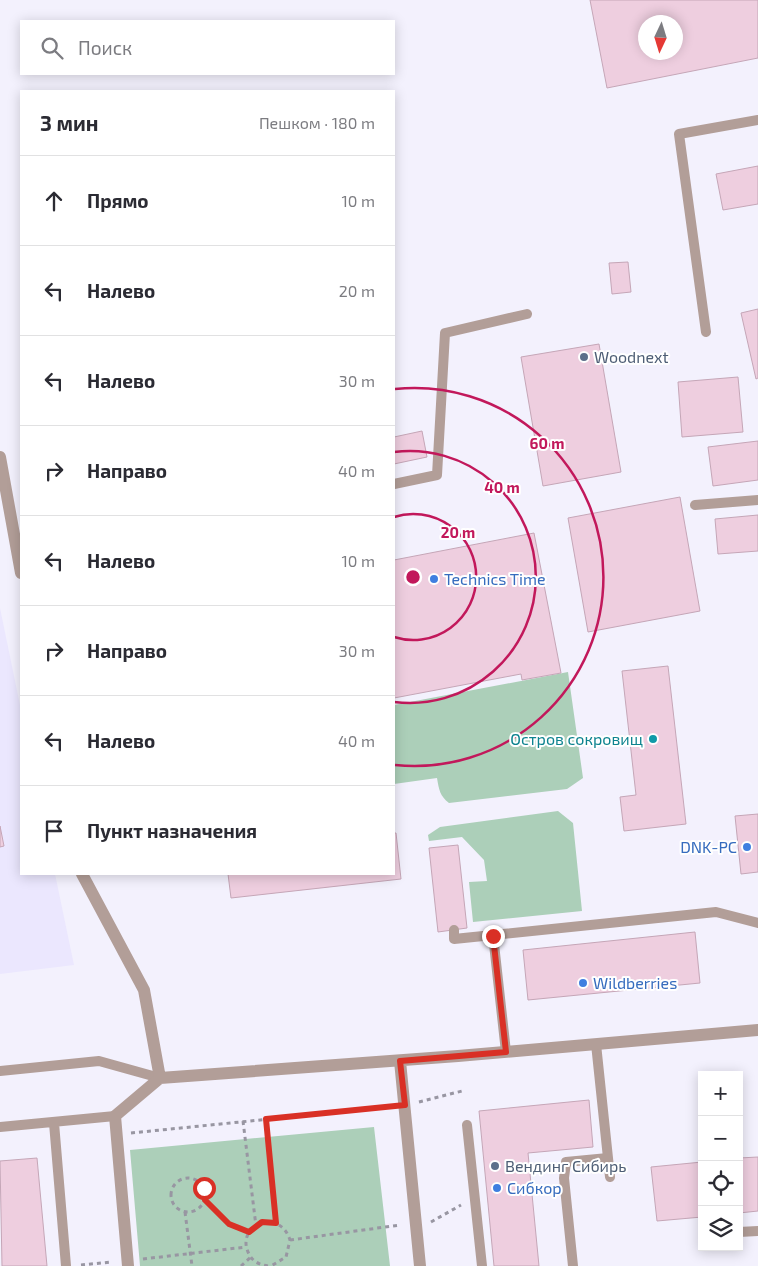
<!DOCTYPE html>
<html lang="ru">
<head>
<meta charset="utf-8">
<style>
  body { margin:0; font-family:"Exo 2",sans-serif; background:#f7f7f7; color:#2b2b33 }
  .controls { position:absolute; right:15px; bottom:15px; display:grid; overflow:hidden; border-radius:0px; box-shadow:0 2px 12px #0003 }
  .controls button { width:45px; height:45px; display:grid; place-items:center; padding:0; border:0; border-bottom:1px solid #e1e1e2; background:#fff; color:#2b2b33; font:25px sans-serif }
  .compass { position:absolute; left:638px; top:15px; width:45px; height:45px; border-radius:50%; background:#fff; box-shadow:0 2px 12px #0003; rotate:184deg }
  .stop { position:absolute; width:15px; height:15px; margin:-11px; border:4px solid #d93025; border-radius:50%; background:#fff }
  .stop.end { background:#d93025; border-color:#fff; box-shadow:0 1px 5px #0008 }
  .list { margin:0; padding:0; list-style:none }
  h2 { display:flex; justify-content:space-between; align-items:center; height:65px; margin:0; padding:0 20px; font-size:21px }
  h2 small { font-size:16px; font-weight:400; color:#7c7c81 }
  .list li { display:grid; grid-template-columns:32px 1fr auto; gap:15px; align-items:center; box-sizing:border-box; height:90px; padding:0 20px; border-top:1px solid #e1e1e2 }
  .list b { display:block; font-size:19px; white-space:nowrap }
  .list em { font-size:16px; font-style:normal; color:#7c7c81 }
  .icon { flex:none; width:28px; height:28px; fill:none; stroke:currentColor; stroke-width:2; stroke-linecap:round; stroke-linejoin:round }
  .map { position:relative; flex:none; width:758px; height:1266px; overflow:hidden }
  .search { position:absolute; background:#fff; box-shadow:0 2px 12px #0003; left:20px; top:20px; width:375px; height:55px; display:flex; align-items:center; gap:12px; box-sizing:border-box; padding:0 18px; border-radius:0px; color:#7c7c81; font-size:19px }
  .panel { position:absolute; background:#fff; box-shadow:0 2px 12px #0003; left:20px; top:90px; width:375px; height:785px; border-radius:0px }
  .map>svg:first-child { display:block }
  .built { fill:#ebe7fe }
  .green { fill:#accfb9 }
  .building { fill:#eecedf; stroke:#c5a6b7; fill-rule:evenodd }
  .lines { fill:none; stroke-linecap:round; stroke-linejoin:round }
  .path { stroke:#9896a2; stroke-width:3; stroke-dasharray:4 4; stroke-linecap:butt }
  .lane { stroke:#b29e98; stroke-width:10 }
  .street { stroke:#b29e98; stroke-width:12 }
  .route { stroke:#d93025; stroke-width:6 }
  .ring { fill:none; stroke:#c2185b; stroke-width:2.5 }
  .service-dot { fill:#5c6f8a; stroke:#fff; stroke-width:2 }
  .shop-dot { fill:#3f7fe0; stroke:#fff; stroke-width:2 }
  .culture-dot { fill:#0f9aa8; stroke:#fff; stroke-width:2 }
  .labels { text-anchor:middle; stroke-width:4; stroke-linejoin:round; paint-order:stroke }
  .service-label { font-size:16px; fill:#4e5e75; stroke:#fff; text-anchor:start }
  .shop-label { font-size:16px; fill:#366cbe; stroke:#fff; text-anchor:start }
  .culture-label { font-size:16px; fill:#0d838f; stroke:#fff; text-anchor:end }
  .centre { fill:#c2185b; stroke:#fff; stroke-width:2.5 }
  .ring-label { font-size:15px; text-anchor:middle; font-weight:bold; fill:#c2185b; stroke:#fff; stroke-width:4; stroke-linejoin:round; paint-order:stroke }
</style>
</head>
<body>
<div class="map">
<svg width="758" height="1266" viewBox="0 0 758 1266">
  <rect width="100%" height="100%" fill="#f3f1fd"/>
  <path class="built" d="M 0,608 L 21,710 L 21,874 L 55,874 L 74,965 L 0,974 Z"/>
  <path class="green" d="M 568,672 L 583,778 L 567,789 L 449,803 C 440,796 439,790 437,778 L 394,784 L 394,705 Z
    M 558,811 L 573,823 L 582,911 L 473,922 L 469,882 L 487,881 L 484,860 L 462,837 L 429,841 L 428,835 L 440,827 Z
    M 374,1127 L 390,1266 L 140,1266 L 130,1150 Z"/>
  <path class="building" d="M 590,0 L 758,0 L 758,58 L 607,88 ZM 646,22 L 676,22 L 676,52 L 646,52 Z
    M 758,166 L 758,204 L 723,210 L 716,174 Z
    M 628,262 L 631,292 L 612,294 L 609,263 Z
    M 758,309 L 758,378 L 756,379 L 741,313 Z
    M 599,344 L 621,472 L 543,486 L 521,357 Z
    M 738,377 L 743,432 L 682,437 L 678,382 Z
    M 422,431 L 427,457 L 394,464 L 394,437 Z
    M 758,441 L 758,480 L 713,486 L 708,447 Z
    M 680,497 L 700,611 L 588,632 L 568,518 Z
    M 758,515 L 758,551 L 718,554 L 715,519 Z
    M 534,533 L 561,673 L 522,680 L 521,674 L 394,698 L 394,560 Z
    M 668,666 L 686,824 L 624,831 L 620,797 L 636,795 L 622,671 Z
    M 758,814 L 758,872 L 741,874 L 735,816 Z
    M 0,826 L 4,846 L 0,847 Z
    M 394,833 L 396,833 L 401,879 L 231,898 L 228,874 L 394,874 Z
    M 458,845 L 467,928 L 438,932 L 429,848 Z
    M 695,932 L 700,983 L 528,1000 L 523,950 Z
    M 589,1100 L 593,1147 L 528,1153 L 539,1266 L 494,1266 L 479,1111 Z
    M 758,1157 L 758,1211 L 739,1213 L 739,1158 Z
    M 37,1158 L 47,1266 L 2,1266 L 0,1161 Z
    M 702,1162 L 702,1217 L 657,1221 L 651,1167 Z"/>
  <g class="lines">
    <path class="path" d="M 419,1102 L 462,1091
      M 266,1119 L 276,1223
      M 243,1121 L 256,1226
      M 131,1133 L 389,1107
      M171 1195a17 17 0 1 1 34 0a17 17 0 1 1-34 0Z
      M 205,1200 L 229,1224 L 249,1232
      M 185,1212 L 192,1266
      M 431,1222 L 461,1205
      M 290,1240 L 400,1225
      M 143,1259 L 246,1247
      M 81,1265 L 112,1262
      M 241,1266 L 251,1257
      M 268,1266 C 260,1265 253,1262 249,1254 C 234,1226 279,1206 290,1240 L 286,1257 L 271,1266"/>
    <path class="lane" d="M 706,332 L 679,134 L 758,120
      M 394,484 L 437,475 L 445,333 L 527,314
      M 695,505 L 758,500
      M 454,930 L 454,939 L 493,935 L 506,1052
      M 493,935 L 716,912 L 758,923
      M 0,1071 L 99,1061 L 160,1078
      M 54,1123 L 66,1266
      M 467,1125 L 482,1266
      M 0,1127 L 115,1116
      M 608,1158 L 610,1177
      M 739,1232 L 758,1231
      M 573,1266 L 564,1178 L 566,1162 L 608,1158 L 596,1044"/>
    <path class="street" d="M 0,457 L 21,573
      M 82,874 L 144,990 L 160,1078
      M 400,1061 L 420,1266
      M 128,1266 L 115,1116 L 160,1078 L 458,1056 L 758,1030"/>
  </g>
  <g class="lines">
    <path class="route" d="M 204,1188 L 205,1200 L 229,1224 L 249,1232 L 262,1222 L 276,1223 L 266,1119 L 405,1105 L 400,1061 L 506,1052 L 493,936"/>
  </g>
  <g class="ring">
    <path d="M394 517A63 63 0 1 1 394 637"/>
    <path d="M394 452A126 126 0 1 1 394 702"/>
    <path d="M395 389A189 189 0 1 1 395 765"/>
  </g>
  <g class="service-dot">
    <circle cx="584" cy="357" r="5"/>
    <circle cx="495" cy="1166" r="5"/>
  </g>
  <g class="shop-dot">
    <circle cx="434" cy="579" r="5"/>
    <circle cx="747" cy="847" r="5"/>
    <circle cx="583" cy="983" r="5"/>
    <circle cx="497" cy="1188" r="5"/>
  </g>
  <circle class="culture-dot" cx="653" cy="739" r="5"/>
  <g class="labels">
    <g class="service-label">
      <text x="594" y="363">Woodnext</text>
      <text x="505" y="1172">Вендинг Сибирь</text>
    </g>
    <g class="shop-label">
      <text x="444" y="585">Technics Time</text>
      <text x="737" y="853" text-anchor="end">DNK-PC</text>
      <text x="593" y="989">Wildberries</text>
      <text x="507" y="1194">Сибкор</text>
    </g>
    <g class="culture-label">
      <text x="643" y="745">Остров сокровищ</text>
    </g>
  </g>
  <circle cx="413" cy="577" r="8" class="centre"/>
  <g class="ring-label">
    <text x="547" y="449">60 m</text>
    <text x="502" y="493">40 m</text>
    <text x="458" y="538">20 m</text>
  </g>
</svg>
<div class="controls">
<button>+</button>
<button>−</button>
<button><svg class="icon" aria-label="locate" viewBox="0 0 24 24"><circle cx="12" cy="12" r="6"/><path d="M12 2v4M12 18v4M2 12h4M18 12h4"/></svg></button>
<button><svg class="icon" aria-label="layers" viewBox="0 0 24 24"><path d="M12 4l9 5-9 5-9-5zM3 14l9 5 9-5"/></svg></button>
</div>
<svg class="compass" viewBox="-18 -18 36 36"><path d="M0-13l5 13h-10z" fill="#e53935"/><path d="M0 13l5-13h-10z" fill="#7c7c81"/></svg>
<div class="stop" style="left:204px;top:1188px"></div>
<div class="stop end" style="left:493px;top:936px"></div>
<div class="search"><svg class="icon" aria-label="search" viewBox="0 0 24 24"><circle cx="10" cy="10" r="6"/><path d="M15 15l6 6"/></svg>Поиск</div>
<section class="panel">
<h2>3 мин<small>Пешком · 180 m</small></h2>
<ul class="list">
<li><svg class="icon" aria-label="ahead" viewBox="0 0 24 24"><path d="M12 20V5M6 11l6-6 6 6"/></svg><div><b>Прямо</b></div><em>10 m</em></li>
<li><svg class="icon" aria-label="left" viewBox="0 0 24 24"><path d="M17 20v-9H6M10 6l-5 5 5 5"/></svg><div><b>Налево</b></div><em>20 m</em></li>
<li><svg class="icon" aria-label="left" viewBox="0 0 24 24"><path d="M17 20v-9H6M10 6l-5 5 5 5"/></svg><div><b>Налево</b></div><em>30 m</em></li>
<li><svg class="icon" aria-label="right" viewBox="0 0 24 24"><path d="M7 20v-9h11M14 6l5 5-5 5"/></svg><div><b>Направо</b></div><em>40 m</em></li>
<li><svg class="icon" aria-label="left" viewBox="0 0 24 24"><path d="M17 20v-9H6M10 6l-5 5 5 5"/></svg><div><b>Налево</b></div><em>10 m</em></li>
<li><svg class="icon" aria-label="right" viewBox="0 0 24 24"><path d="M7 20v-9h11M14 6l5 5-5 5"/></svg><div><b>Направо</b></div><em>30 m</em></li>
<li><svg class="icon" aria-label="left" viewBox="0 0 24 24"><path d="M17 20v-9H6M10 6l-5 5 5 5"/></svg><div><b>Налево</b></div><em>40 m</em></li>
<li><svg class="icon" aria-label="arrive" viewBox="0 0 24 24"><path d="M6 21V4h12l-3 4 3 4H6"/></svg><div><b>Пункт назначения</b></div></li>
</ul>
</section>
</div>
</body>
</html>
